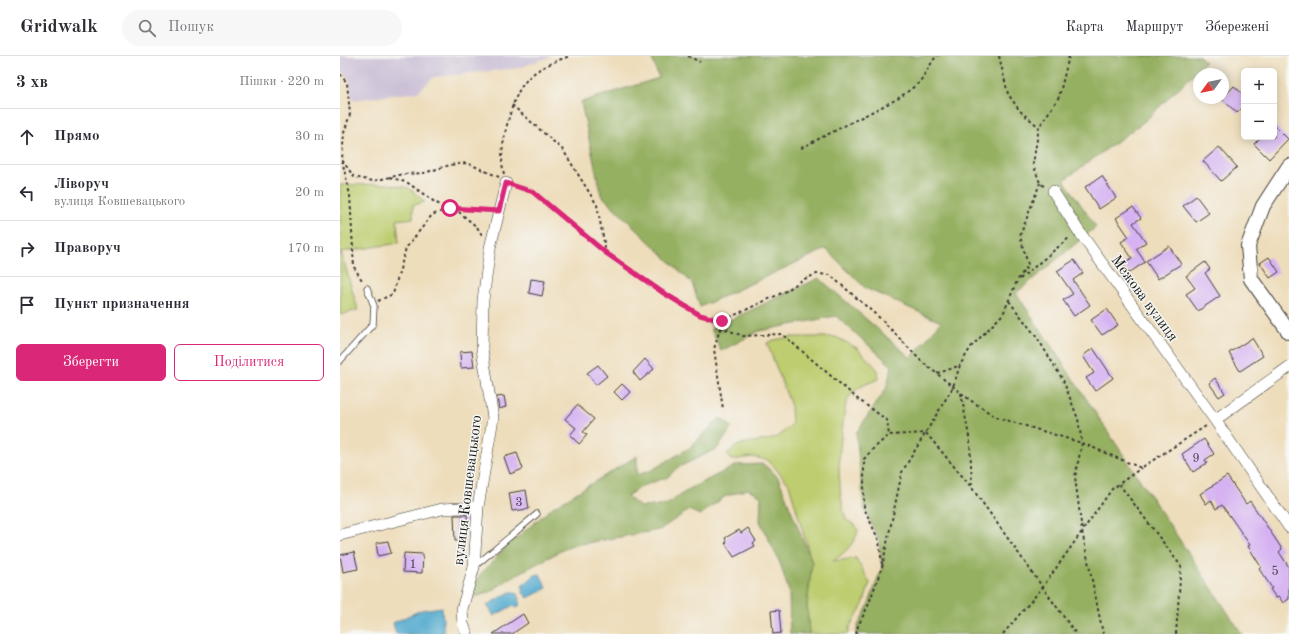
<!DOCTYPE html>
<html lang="uk">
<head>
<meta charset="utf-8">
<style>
  body { margin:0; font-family:"Old Standard TT",serif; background:#f7f7f7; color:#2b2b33 }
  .controls { position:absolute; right:12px; top:12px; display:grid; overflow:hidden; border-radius:6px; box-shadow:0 2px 10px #0003 }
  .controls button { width:36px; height:36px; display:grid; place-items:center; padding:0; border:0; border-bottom:1px solid #e1e1e2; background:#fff; color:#2b2b33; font:20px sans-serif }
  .compass { position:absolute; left:853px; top:12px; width:36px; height:36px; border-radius:50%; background:#fff; box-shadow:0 2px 10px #0003; rotate:237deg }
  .stop { position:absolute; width:12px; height:12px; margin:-9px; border:3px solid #db2777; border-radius:50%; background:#fff }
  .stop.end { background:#db2777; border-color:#fff; box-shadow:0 1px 4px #0008 }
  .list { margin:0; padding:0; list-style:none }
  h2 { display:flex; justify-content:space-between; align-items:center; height:52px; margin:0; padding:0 16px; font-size:17px }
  h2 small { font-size:13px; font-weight:400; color:#7c7c81 }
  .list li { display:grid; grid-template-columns:26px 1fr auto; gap:12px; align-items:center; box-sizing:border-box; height:56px; padding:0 16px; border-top:1px solid #e1e1e2 }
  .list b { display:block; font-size:15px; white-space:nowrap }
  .list p { margin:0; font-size:13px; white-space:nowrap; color:#7c7c81 }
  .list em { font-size:13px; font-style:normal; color:#7c7c81 }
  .actions { display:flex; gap:8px; padding:12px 16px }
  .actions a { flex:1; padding:9px 0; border:1px solid #db2777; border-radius:6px; text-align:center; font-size:14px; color:#db2777 }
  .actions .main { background:#db2777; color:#fff }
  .icon { flex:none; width:22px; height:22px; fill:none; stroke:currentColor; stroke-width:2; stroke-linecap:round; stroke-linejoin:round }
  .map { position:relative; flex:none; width:949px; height:578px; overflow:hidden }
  header { display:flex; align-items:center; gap:24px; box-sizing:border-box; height:56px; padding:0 20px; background:#fff; border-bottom:1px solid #e1e1e2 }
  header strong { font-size:19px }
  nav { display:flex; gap:22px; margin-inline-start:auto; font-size:14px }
  .search { width:280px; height:36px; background:#f7f7f7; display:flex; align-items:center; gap:10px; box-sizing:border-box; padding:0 14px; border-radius:22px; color:#7c7c81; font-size:15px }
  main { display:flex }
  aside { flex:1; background:#fff }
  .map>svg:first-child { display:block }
  .industrial { fill:#cbbfd6 }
  .green { fill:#bdcd6f; stroke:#6c7446 }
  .forest { fill:#96b062; stroke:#59663f }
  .water { fill:#50a9cd; stroke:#366274 }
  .building { fill:#d6b2f2 }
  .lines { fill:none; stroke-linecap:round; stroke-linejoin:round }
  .service-casing { stroke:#3c3934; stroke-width:7 }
  .minor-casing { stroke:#3c3934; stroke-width:12 }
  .tertiary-casing { stroke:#3c3934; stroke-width:16 }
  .path { stroke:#3c3934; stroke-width:2; stroke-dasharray:3 3; stroke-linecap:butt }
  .service { stroke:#fff; stroke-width:5.5 }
  .minor { stroke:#fff; stroke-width:11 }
  .tertiary { stroke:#fff; stroke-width:14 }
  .route { stroke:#db2777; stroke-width:5 }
  .labels { text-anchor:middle; stroke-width:3; stroke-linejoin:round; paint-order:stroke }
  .number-label { font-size:13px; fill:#4a4252 }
  .street-label { font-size:15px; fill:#1c1c1c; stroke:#f6f6f2 }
</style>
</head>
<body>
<header>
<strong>Gridwalk</strong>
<div class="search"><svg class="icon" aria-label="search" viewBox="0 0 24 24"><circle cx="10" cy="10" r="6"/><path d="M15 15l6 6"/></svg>Пошук</div>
<nav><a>Карта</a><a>Маршрут</a><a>Збережені</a></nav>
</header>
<main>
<aside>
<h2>3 хв<small>Пішки · 220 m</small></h2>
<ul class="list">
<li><svg class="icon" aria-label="ahead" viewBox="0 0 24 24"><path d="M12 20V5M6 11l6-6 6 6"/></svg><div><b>Прямо</b></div><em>30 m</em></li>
<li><svg class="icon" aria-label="left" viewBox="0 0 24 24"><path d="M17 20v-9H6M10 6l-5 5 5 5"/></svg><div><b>Ліворуч</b><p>вулиця Ковшевацького</p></div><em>20 m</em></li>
<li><svg class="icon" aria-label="right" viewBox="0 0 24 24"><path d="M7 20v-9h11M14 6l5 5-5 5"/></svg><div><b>Праворуч</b></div><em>170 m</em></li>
<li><svg class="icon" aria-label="arrive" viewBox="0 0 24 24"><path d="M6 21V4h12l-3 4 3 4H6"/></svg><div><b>Пункт призначення</b></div></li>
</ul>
<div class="actions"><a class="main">Зберегти</a><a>Поділитися</a></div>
</aside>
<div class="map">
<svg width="949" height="578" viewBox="0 0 949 578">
  <rect width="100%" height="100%" fill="#f6f6f2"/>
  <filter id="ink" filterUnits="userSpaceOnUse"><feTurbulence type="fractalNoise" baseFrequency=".025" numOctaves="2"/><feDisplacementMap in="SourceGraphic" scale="8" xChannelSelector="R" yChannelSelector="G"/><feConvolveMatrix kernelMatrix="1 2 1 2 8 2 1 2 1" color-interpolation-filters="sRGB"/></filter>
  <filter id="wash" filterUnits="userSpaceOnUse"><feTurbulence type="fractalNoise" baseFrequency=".012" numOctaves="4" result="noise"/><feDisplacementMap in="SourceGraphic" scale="16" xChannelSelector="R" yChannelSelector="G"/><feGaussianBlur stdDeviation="0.9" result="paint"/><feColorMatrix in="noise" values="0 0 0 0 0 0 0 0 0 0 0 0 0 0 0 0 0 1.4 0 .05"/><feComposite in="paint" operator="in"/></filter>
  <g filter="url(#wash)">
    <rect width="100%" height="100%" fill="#edb"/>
    <path class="industrial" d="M 0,0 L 212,0 L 178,12 L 94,21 L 78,36 L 12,44 L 10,25 L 0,13 Z"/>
    <path class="green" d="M 48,128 L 69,132 L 85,146 L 73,149 L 73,162 L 57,164 L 59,187 L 1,196 L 18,254 L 0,259 L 0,129 Z
      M 451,281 L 496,281 L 517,292 L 538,314 L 539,323 C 528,327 517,331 510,340 C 505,346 504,359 503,367 C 498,400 497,432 506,464 L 515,469 L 518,474 C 516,486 504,498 493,505 L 516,502 L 530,527 L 523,549 L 510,570 L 508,578 L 469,578 L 467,550 L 472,507 L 449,428 L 428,404 L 413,401 L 391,404 L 387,398 C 403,380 422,390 440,379 C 444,376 448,372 452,368 L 451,350 L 427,287 L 434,284 Z"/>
    <path class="forest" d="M 311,0 L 860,0 L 865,6 L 806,64 L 724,124 L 756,171 L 676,237 L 902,578 L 516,578 L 518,570 L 528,550 L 542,511 L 539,485 L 524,452 L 516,377 L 546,333 L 552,310 L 496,260 L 419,275 L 381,295 L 371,273 L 479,222 L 571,302 L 601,266 L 525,232 L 486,193 L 360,251 L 352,227 L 261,139 L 241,46 L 319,22 Z
      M 380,362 L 392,371 L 378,392 L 337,412 L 328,421 L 302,430 L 287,440 L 300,451 L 326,449 L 351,432 L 397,409 L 423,408 L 438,421 L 472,507 L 467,550 L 469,578 L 450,578 L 449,536 L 440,507 L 420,465 L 421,440 L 408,433 L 384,441 L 360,459 L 349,454 L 319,474 L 230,490 L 172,521 L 150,536 L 131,542 L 131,533 L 140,519 L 167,490 L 213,451 L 297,400 L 297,419 L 312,414 L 349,392 Z"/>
    <path class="water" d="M 200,518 L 207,532 L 188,542 L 183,537 L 182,530 L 195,519 Z
      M 170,536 L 176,536 L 180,543 L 179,550 L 176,552 L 172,550 L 154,560 L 147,549 Z
      M 102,551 L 104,578 L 56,578 L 53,567 L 81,554 Z"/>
    <g id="blocks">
      <path class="building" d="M 894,30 L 904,39 L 904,50 L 897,57 L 882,43 Z
        M 934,69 L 948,83 L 929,103 L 914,88 L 921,81 L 934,81 Z
        M 879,91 L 897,111 L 881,125 L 863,105 Z
        M 762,120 L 776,142 L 759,153 L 745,131 Z
        M 856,140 L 869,157 L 856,166 L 843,150 Z
        M 793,151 L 801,162 L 793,167 L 806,186 L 796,193 L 805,206 L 789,217 L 782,208 L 792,202 L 781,186 L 789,181 L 776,162 Z
        M 829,190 L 841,208 L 818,223 L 806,205 Z
        M 929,201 L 939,216 L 930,222 L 920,207 Z
        M 734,204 L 743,217 L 733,224 L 750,249 L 734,260 L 723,244 L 733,238 L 717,215 Z
        M 865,206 L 870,213 L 865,217 L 880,240 L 858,255 L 846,238 L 855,232 L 846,220 Z
        M 191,223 L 205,225 L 202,240 L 189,237 Z
        M 767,253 L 778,269 L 762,279 L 751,264 Z
        M 912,282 L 923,300 L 900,315 L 889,297 Z
        M 753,292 L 773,322 L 755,335 L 746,322 L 754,317 L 743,300 Z
        M 132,295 L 134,311 L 121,312 L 120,296 Z
        M 305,303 L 314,313 L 300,325 L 293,316 Z
        M 258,309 L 267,320 L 256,329 L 247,317 Z
        M 875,322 L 885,337 L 879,341 L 869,327 Z
        M 282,328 L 290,336 L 282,344 L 274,336 Z
        M 164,340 L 166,351 L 159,353 L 157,341 Z
        M 237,349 L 254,363 L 243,376 L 247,379 L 239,388 L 230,379 L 236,372 L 225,363 Z
        M 864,383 L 874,398 L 865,404 L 867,407 L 853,416 L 842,398 Z
        M 177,397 L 183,413 L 170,418 L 164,401 Z
        M 887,420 L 906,448 L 910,445 L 942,493 L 939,496 L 949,511 L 949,543 L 943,547 L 939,541 L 936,542 L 930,533 L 932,532 L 919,513 L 921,511 L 908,490 L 910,489 L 882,449 L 876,453 L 871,444 L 866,448 L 860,438 Z
        M 186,434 L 189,453 L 172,455 L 169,437 Z
        M 114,459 L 127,459 L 128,469 L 124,469 L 125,485 L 115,485 Z
        M 408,472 L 416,485 L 413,487 L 415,490 L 394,501 L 385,487 L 387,486 L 385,482 L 399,474 L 401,477 Z
        M 48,485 L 51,497 L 38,500 L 36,487 Z
        M 14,496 L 18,513 L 3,516 L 0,499 Z
        M 64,497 L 83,498 L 82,517 L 63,516 Z
        M 439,554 L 441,577 L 433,578 L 431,555 Z
        M 183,558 L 188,567 L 172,578 L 153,578 Z"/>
    </g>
  </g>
  <g filter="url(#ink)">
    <use href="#blocks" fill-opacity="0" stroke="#3c3934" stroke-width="1"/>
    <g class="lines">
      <g class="service-casing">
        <path id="service" d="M 0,305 L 33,268 L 34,250 L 27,232
          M 135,510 L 197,458"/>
      </g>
      <g class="minor-casing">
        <path id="minor" d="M 713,135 L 738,174 L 875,364 L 949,471
          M 875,364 L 949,311
          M 0,479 L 102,453 L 138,451
          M 127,578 L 123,568 L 122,553 L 134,511 L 138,451 L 153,362 L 142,293 L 143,244 L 150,192 L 166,127"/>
      </g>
      <g class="tertiary-casing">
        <path id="tertiary" d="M 949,110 L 923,150 L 908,190 L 911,223 L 949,276"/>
      </g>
      <path class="path" d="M 348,0 L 360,6
        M 659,0 L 668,38 L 680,55 L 699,71
        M 0,18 L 7,27 L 10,58 L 4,77 L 2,104 L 14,121 L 33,125 L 64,118 L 84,117 L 110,109 L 127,107 L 159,121
        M 172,49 L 223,94 L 257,149 L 266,197
        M 461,92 L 559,42 L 579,27 L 594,3 L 598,0
        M 2,104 L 10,139 L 14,211 L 23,226
        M 164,118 C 160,103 163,88 166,73 C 177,29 185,15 230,0
        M 50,121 L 68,127 L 96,147 L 110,152 L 149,155
        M 175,130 L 193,136 L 266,197 L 322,236 L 360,259 L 382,265 L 446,235 L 462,224 L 477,218 L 490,219 L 542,264 L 581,305 L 630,344 L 656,361 L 742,387 L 801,412 L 866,370
        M 704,130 L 700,127 L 693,108 L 699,71 L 719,41 L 729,0
        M 114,152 L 137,171 L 142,179
        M 680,223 L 730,181
        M 38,245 L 53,238 L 66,192 L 92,159 L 110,152
        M 669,245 L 698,283 L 723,324 L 738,363 L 742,387 L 735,421 L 742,475 L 763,578
        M 382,266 L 374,293 L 383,353
        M 380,271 L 403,280 L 442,278 L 519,344 L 547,364 L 549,379
        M 597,317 L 608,314 L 620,309
        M 621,337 L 630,386 L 632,431
        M 586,377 L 632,432 L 736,578
        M 779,428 L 841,510 L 836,578
        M 542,508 L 539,485 L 524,452 L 524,403 L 533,393 L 549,379 L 586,377
        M 516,578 L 518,570 L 528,550 L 542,511 L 562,416 L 613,331 L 620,309 L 631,291 L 663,258 L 677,225 L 688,209 L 680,180 L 700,127
        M 663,578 L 702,532 L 772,433 L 801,412"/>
      <use href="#service" class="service"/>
      <use href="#minor" class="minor"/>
      <use href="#tertiary" class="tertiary"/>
    </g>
  </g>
  <g class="lines" filter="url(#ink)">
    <path class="route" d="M 110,152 L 159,155 L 166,127 L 193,136 L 266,197 L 322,236 L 360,259 L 382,265"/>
  </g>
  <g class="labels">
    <g class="number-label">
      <text x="856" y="406">9</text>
      <text x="179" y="450">3</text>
      <text x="73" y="512">1</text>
      <text x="935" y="519">5</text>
    </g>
    <g class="street-label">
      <text transform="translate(805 242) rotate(54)" y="5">Межова вулиця</text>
      <text transform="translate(127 434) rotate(-83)" y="5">вулиця Ковшевацького</text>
    </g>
  </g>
</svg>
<div class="controls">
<button>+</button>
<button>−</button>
</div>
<svg class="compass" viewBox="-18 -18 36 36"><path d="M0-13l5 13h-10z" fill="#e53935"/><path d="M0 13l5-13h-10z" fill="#7c7c81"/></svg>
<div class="stop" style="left:110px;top:152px"></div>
<div class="stop end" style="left:382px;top:265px"></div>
</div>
</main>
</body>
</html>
